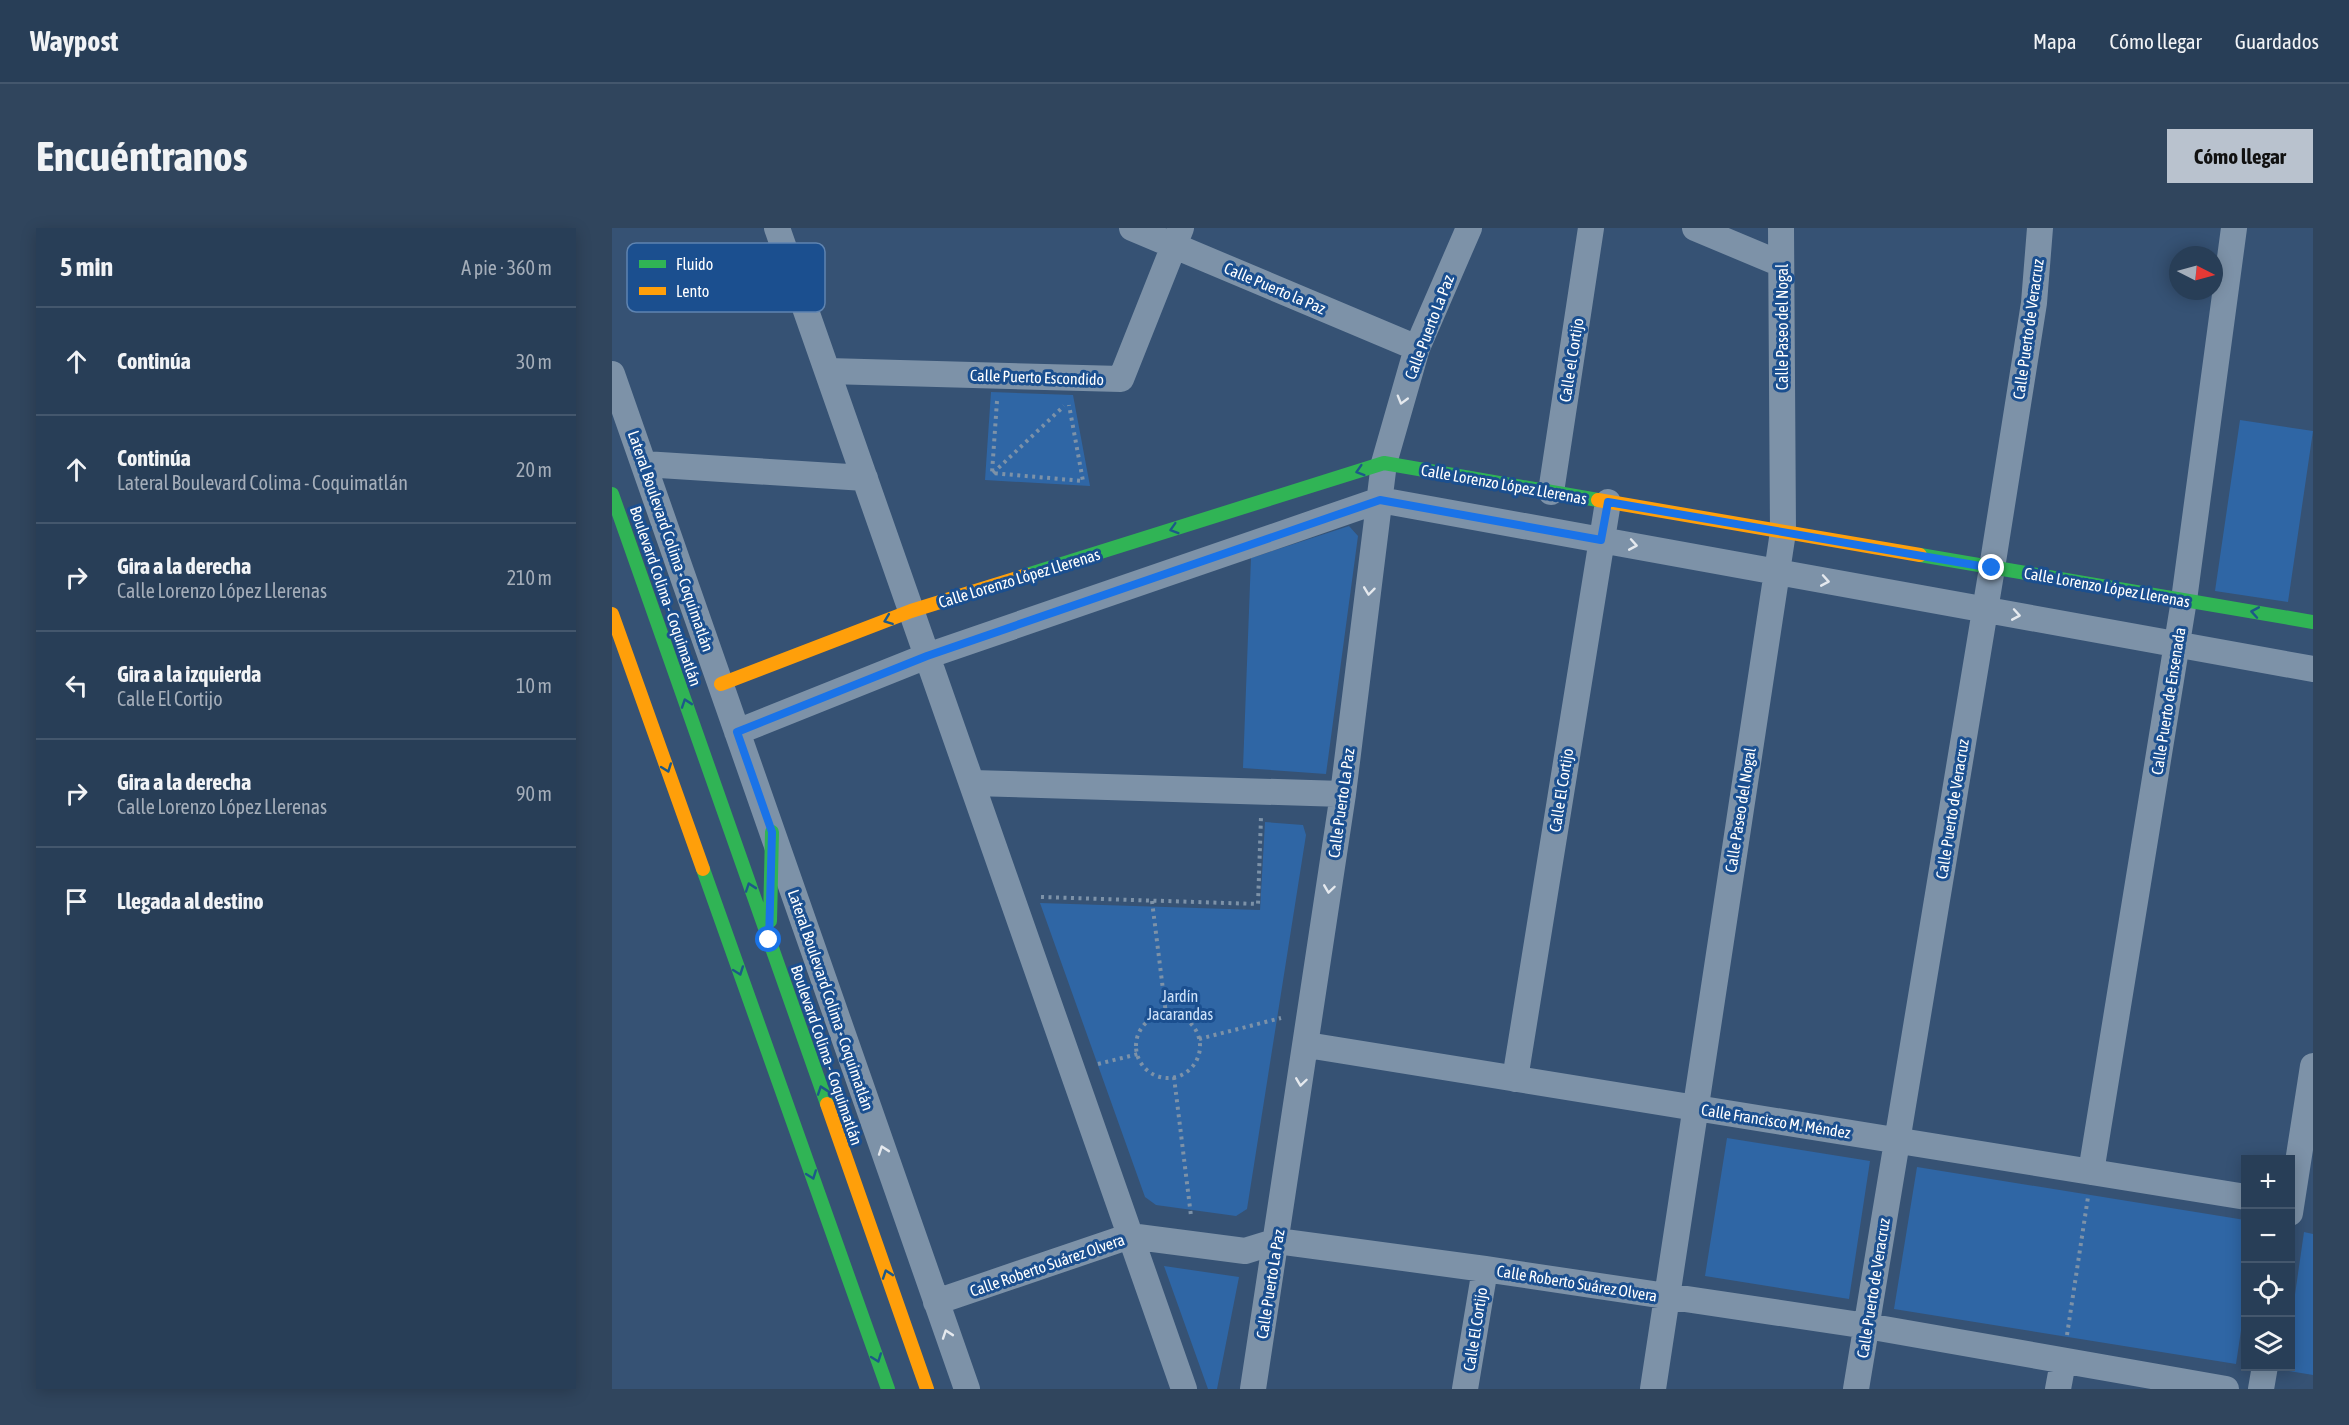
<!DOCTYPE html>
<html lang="es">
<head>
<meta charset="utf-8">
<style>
  body { margin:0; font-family:"Asap Condensed",sans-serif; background:#30455d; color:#f1f3f6 }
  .controls { position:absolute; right:18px; bottom:18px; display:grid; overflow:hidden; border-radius:0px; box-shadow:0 3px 15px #0003 }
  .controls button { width:54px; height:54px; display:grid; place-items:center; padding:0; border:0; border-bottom:2px solid #44576d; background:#283e57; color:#f1f3f6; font:30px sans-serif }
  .compass { position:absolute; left:1557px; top:18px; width:54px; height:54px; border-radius:50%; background:#283e57; box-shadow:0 3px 15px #0003; rotate:96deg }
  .stop { position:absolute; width:18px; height:18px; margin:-14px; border:4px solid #1a73e8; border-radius:50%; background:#fff }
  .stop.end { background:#1a73e8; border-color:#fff; box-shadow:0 2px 6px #0008 }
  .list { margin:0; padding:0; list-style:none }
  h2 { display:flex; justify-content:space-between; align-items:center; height:78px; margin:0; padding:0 24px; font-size:26px }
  h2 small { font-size:20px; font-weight:400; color:#a5aeba }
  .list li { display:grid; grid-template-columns:39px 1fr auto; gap:18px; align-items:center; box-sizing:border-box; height:108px; padding:0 24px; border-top:2px solid #44576d }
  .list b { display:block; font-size:22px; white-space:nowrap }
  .list p { margin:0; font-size:20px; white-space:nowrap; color:#a5aeba }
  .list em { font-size:20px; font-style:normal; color:#a5aeba }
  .icon { flex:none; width:33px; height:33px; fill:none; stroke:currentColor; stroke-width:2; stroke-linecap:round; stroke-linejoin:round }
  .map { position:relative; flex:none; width:1701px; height:1161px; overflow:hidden; border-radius:0px }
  header { display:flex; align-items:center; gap:36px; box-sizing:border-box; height:84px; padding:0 30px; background:#283e57; border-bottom:2px solid #44576d }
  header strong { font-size:28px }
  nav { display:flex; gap:33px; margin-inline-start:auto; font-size:21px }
  .intro { display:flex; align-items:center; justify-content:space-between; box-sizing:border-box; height:144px; padding:0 36px }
  h1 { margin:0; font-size:42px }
  .button { padding:15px 27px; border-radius:0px; background:#b9c2ce; color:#111; font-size:21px; font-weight:700 }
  main { display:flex; gap:36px; padding:0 36px }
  aside { flex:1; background:#283e57; border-radius:0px; box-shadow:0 3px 15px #0003 }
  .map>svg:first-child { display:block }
  .green { fill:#2f66a5 }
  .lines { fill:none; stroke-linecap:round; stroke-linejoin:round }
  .path { stroke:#7d92a8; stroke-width:4; stroke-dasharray:3 4.5; stroke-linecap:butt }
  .street { stroke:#7d92a8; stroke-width:26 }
  .fast { stroke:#30b455; stroke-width:14 }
  .slow { stroke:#ff9f0a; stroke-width:14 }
  .oneway { stroke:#e5e9ee }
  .oneway2 { stroke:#1d5989 }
  .route { stroke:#1a73e8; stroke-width:8 }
  .labels { text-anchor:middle; stroke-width:6; stroke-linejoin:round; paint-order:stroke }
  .street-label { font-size:16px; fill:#fff; stroke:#1b4f8f }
  .park-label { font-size:16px; fill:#cfe3fa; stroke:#1b4f8f }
  .key { fill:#1b4f8f; stroke:#5f84b1; stroke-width:1.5 }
  .key-label { font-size:16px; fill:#fff }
</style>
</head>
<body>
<header>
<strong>Waypost</strong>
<nav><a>Mapa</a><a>Cómo llegar</a><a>Guardados</a></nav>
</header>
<div class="intro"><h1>Encuéntranos</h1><a class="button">Cómo llegar</a></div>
<main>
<aside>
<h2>5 min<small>A pie · 360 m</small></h2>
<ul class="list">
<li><svg class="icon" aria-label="ahead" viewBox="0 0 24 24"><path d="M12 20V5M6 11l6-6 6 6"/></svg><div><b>Continúa</b></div><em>30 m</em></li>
<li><svg class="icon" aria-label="ahead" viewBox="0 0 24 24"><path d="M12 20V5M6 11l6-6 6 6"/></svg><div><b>Continúa</b><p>Lateral Boulevard Colima - Coquimatlán</p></div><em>20 m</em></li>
<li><svg class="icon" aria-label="right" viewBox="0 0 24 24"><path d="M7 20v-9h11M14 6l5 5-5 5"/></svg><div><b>Gira a la derecha</b><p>Calle Lorenzo López Llerenas</p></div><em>210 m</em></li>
<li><svg class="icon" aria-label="left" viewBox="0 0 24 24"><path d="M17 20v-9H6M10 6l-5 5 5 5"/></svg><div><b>Gira a la izquierda</b><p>Calle El Cortijo</p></div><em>10 m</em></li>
<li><svg class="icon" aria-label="right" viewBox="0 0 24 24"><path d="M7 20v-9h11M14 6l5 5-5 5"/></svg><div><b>Gira a la derecha</b><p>Calle Lorenzo López Llerenas</p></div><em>90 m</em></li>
<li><svg class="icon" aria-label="arrive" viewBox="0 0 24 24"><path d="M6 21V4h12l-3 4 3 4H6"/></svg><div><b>Llegada al destino</b></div></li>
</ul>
</aside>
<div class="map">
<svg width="1701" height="1161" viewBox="0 0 1701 1161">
  <rect width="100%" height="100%" fill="#365274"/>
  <path class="green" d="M 379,164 L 461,167 L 478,258 L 373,252 Z
    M 1628,192 L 1701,203 L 1676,374 L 1603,363 Z
    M 737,298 L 746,308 L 714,546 L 631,540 L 639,330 Z
    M 653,594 L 691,597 L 694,607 L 635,981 L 624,988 L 544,977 L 533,969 L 428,675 L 648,682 Z
    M 1115,910 L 1258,933 L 1237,1071 L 1093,1048 Z
    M 1305,939 L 1633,992 L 1633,1076 L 1624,1136 L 1282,1081 Z
    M 1692,1004 L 1701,1006 L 1701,1147 L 1671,1142 L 1672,1139 L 1678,1138 L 1679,1094 Z
    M 552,1038 L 627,1049 L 605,1161 L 596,1161 Z"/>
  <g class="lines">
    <path class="path" d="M 385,173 L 380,245 L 471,253 L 457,177
      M 381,245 L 452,178
      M 429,669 L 646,676 L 649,589
      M 540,673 L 554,786
      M524 818a32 32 0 1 1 64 0a32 32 0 1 1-64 0Z
      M 587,811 L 669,790
      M 486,836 L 526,826
      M 562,849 L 579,988
      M 1455,1107 L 1476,969"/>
    <path class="street" d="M 165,0 L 572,1161
      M 520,0 L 805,120
      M 1083,0 L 1169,36
      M 216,143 L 509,151 L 569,0
      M 0,146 L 355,1161
      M 32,236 L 253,250
      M 939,264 L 979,0
      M 125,504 L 315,428 L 768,272 L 1701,441
      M 360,555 L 731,566
      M 695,817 L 1634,969
      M 903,851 L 996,274
      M 1479,944 L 1572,372 L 1622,0
      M 1678,985 L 1701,838
      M 324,1074 L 518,1008 L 633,1023 L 665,1013 L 873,1041 L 1255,1098 L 1614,1161
      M 641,1161 L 731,566 L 772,235 L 805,120 L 857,0
      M 853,1161 L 873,1041
      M 1041,1161 L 1171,304 L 1169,0
      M 1244,1161 L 1380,340 L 1422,75 L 1428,0
      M 1446,1161 L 1451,1134
      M 1649,1161 L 1653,1138"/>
    <path class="fast" d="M 0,266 L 215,876
      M 1308,327 L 1701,394
      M 415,347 L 772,235 L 986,272
      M 91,641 L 276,1161
      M 158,693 L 160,604"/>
    <path class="slow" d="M 986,272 L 1308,327
      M 0,386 L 91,641
      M 109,456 L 299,383 L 415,347
      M 215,876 L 315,1161"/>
  </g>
  <defs><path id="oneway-chevron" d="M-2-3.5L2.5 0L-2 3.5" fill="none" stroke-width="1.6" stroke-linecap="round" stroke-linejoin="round" transform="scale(1.5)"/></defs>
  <g class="oneway">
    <use href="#oneway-chevron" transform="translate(790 172) rotate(106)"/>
    <use href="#oneway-chevron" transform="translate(1021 317) rotate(10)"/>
    <use href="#oneway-chevron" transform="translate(1213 353) rotate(10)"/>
    <use href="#oneway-chevron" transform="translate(757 363) rotate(97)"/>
    <use href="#oneway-chevron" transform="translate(1404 387) rotate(10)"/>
    <use href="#oneway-chevron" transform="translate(717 661) rotate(98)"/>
    <use href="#oneway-chevron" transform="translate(689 854) rotate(98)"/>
    <use href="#oneway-chevron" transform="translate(271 922) rotate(-109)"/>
    <use href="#oneway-chevron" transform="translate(335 1106) rotate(-109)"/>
  </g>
  <g class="oneway2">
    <use href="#oneway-chevron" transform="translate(748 243) rotate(163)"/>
    <use href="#oneway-chevron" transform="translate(562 301) rotate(163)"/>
    <use href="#oneway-chevron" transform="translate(1643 384) rotate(-170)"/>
    <use href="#oneway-chevron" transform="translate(276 392) rotate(159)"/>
    <use href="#oneway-chevron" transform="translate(74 475) rotate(-109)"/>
    <use href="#oneway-chevron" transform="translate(55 540) rotate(70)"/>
    <use href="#oneway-chevron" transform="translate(138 659) rotate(-109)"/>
    <use href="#oneway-chevron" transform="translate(127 743) rotate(70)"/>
    <use href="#oneway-chevron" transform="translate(210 862) rotate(-109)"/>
    <use href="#oneway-chevron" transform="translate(200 947) rotate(70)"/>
    <use href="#oneway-chevron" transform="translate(275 1046) rotate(-109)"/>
    <use href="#oneway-chevron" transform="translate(265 1130) rotate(70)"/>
  </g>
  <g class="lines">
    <path class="route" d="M 157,712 L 160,604 L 125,504 L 315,428 L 768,272 L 989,312 L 996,274 L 1380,340"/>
  </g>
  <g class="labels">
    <g class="street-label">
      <text transform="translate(663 60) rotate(23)" y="6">Calle Puerto la Paz</text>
      <text transform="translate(817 99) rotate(-69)" y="6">Calle Puerto La Paz</text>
      <text transform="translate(1170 99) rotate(-90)" y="6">Calle Paseo del Nogal</text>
      <text transform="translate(1416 101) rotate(-82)" y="6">Calle Puerto de Veracruz</text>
      <text transform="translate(959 132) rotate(-81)" y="6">Calle el Cortijo</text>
      <text transform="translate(425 149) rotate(2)" y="6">Calle Puerto Escondido</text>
      <text transform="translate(892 256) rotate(10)" y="6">Calle Lorenzo López Llerenas</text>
      <text transform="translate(59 313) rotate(71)" y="6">Lateral Boulevard Colima - Coquimatlán</text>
      <text transform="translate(407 350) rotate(-17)" y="6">Calle Lorenzo López Llerenas</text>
      <text transform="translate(1495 359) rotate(10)" y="6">Calle Lorenzo López Llerenas</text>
      <text transform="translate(54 368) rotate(71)" y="6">Boulevard Colima - Coquimatlán</text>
      <text transform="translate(1556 473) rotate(-81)" y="6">Calle Puerto de Ensenada</text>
      <text transform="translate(949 562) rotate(-81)" y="6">Calle El Cortijo</text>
      <text transform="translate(729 575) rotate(-82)" y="6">Calle Puerto La Paz</text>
      <text transform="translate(1340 581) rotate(-81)" y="6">Calle Puerto de Veracruz</text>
      <text transform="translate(1128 582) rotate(-81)" y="6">Calle Paseo del Nogal</text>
      <text transform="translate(219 772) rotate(71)" y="6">Lateral Boulevard Colima - Coquimatlán</text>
      <text transform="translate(215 827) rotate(71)" y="6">Boulevard Colima - Coquimatlán</text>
      <text transform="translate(1164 893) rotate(9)" y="6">Calle Francisco M. Méndez</text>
      <text transform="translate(435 1037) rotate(-19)" y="6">Calle Roberto Suárez Olvera</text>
      <text transform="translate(965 1055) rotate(9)" y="6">Calle Roberto Suárez Olvera</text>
      <text transform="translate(658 1056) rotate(-81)" y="6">Calle Puerto La Paz</text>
      <text transform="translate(1261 1060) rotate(-81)" y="6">Calle Puerto de Veracruz</text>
      <text transform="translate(863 1101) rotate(-81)" y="6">Calle El Cortijo</text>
    </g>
    <g class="park-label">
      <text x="568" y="774">Jardín<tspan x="568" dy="18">Jacarandas</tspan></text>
    </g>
  </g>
  <rect x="15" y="15" width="198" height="69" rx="9" class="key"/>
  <rect x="27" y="32" width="27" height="8" fill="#30b455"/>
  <rect x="27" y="59" width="27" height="8" fill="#ff9f0a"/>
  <g class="key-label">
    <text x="64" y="42">Fluido</text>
    <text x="64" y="69">Lento</text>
  </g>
</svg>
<div class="controls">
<button>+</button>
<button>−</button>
<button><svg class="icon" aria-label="locate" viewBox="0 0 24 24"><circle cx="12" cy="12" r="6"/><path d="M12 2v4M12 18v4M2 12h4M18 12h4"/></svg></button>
<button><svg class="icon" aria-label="layers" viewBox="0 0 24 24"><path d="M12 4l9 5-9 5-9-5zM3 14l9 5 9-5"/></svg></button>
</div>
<svg class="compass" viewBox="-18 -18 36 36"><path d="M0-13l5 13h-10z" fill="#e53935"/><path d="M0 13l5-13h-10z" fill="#a5aeba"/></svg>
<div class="stop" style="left:157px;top:712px"></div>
<div class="stop end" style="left:1380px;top:340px"></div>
</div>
</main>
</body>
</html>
